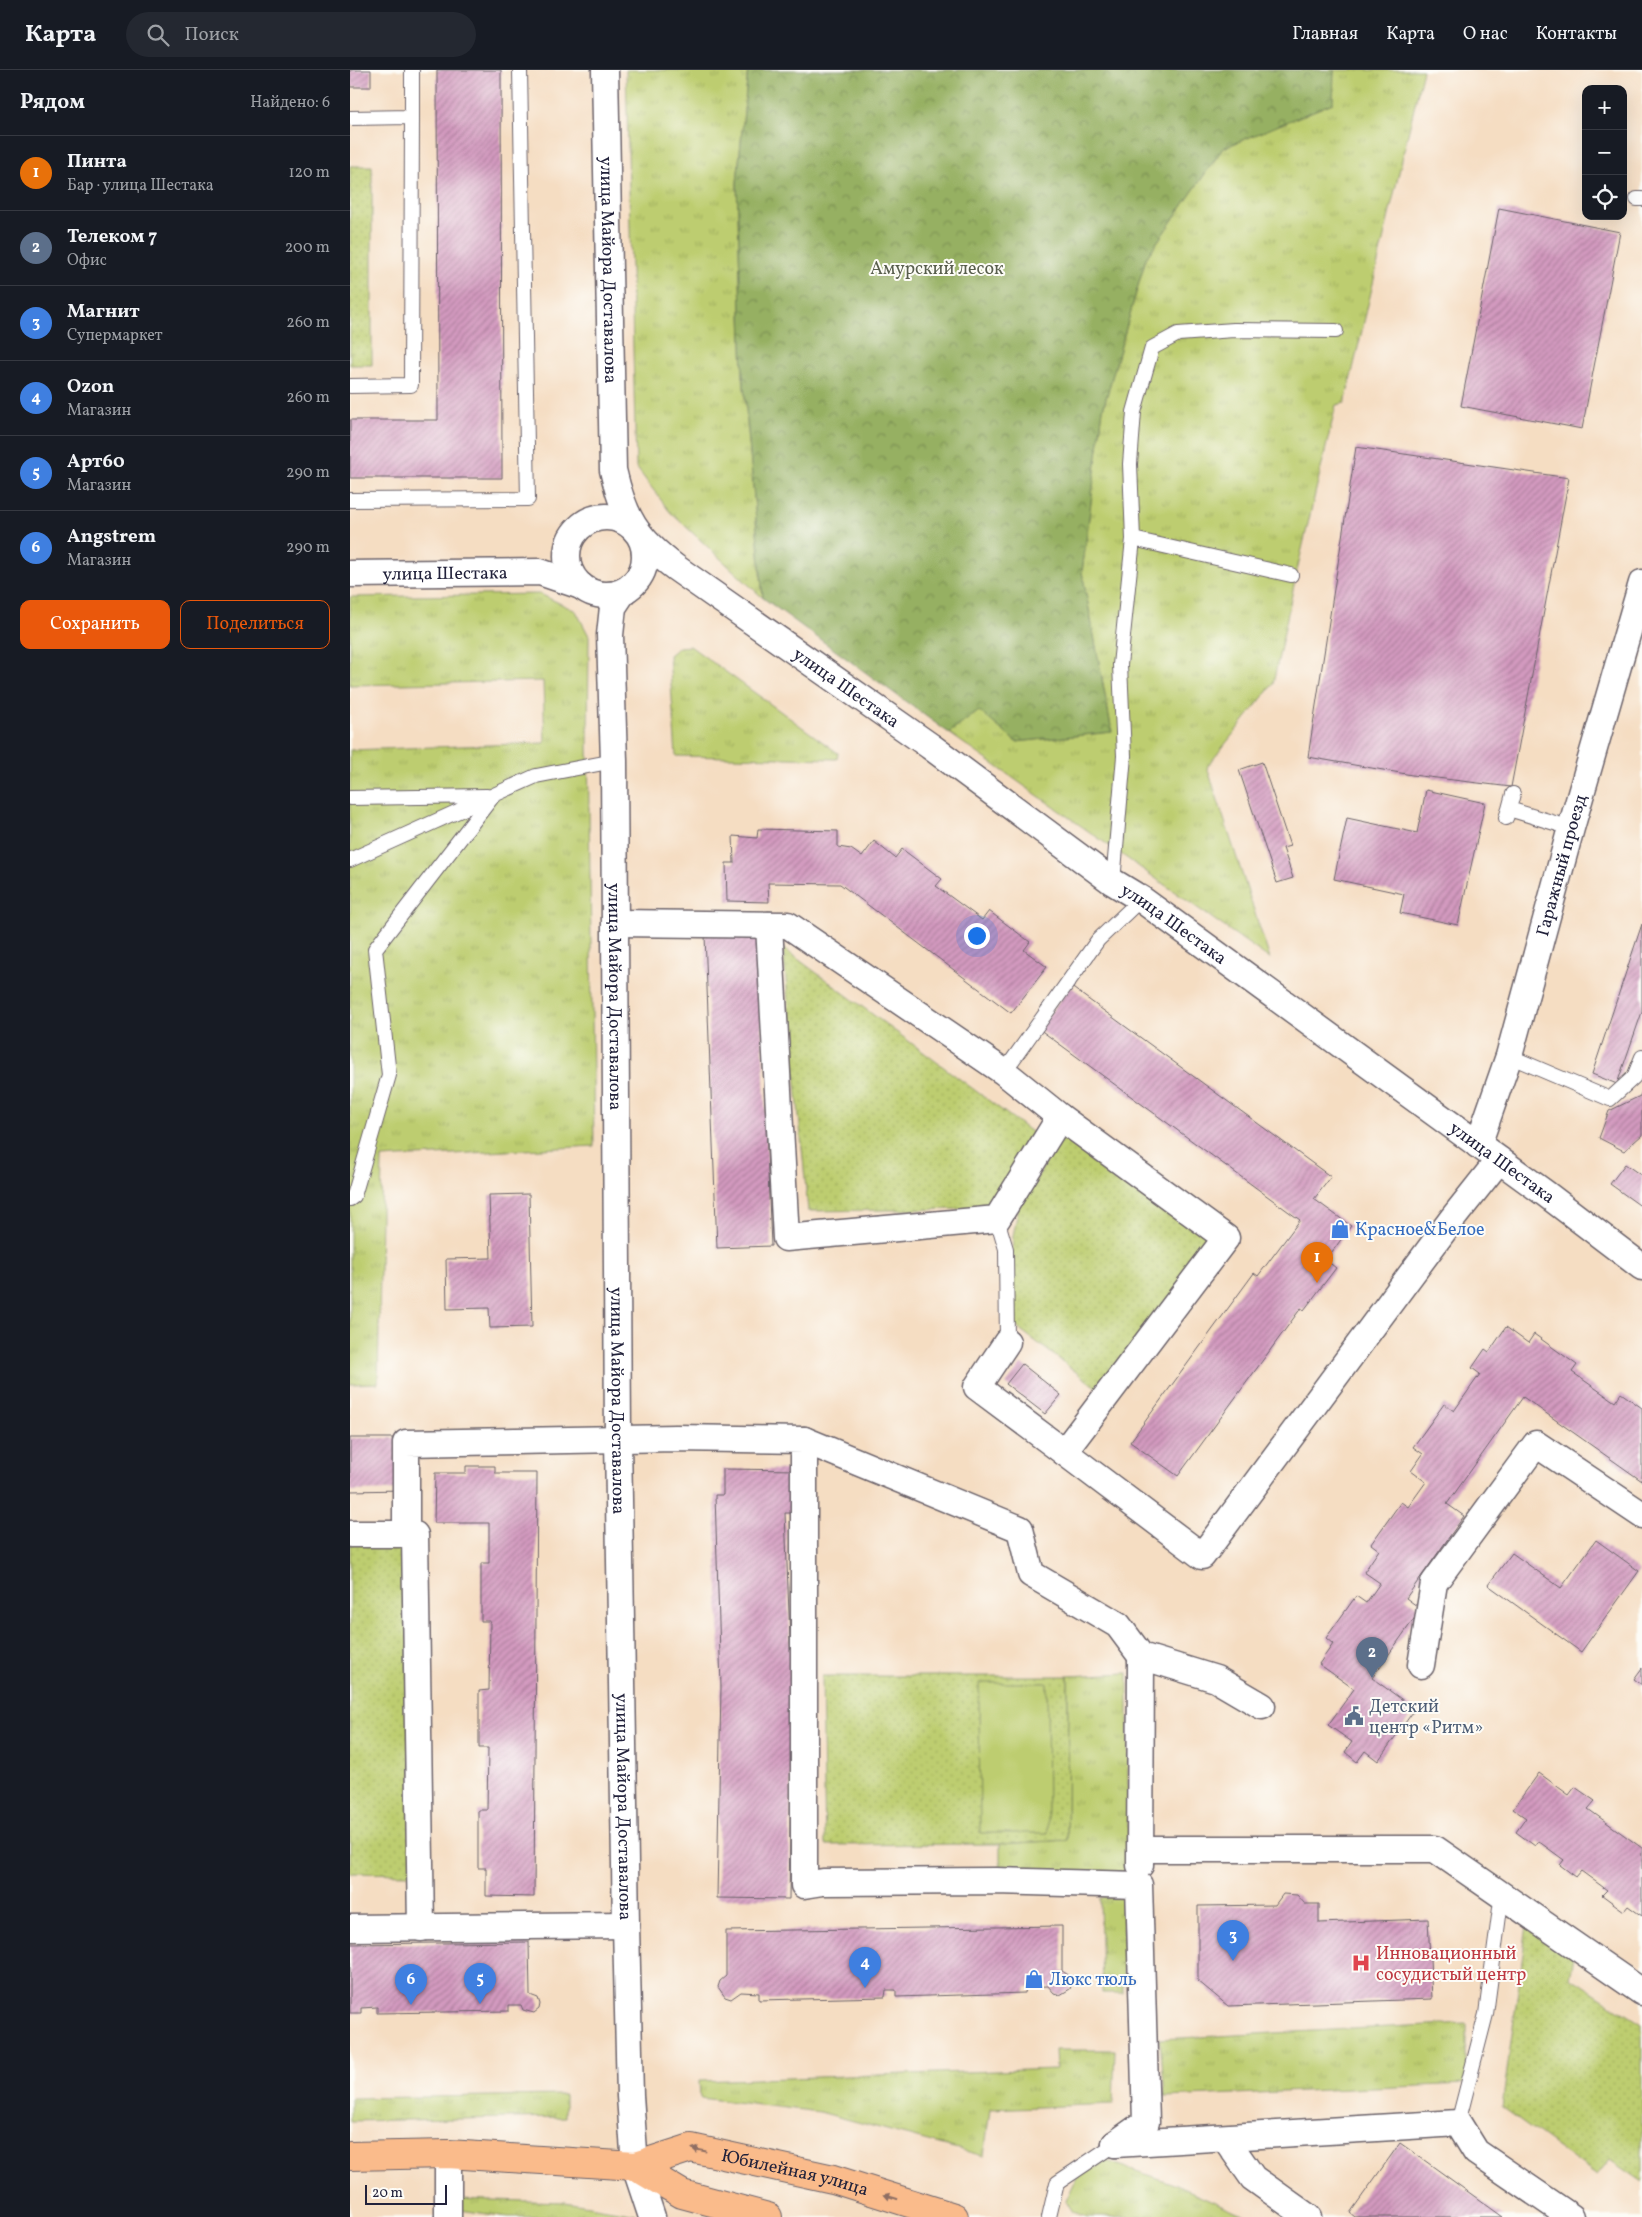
<!DOCTYPE html>
<html lang="ru">
<head>
<meta charset="utf-8">
<style>
  body { margin:0; font-family:Vollkorn,serif; background:#242831; color:#f1f3f6 }
  .controls { position:absolute; right:15px; top:15px; display:grid; overflow:hidden; border-radius:10px; box-shadow:0 5px 20px #0002 }
  .controls button { width:45px; height:45px; display:grid; place-items:center; padding:0; border:0; border-bottom:1px solid #363941; background:#171b24; color:#f1f3f6; font:25px sans-serif }
  .scale { position:absolute; left:15px; bottom:12px; width:82px; box-sizing:border-box; padding-left:5px; border:2px solid #22223b; border-top:0; font-size:14px; line-height:18px; white-space:nowrap; color:#22223b; -webkit-text-stroke:4px #fdfcf7; paint-order:stroke }
  .you { position:absolute; left:626px; top:865px; width:18px; height:18px; margin:-12px; border:4px solid #fff; border-radius:50%; background:#1a73e8; box-shadow:0 0 0 8px #1a73e833 }
  .badge { display:grid; place-items:center; width:32px; height:32px; border-radius:50%; background:#ea580c; color:#fff; font-size:16px; font-weight:700 }
  .pin { position:absolute; translate:-50% -41px; filter:drop-shadow(0 1px 2px #0008) }
  .pin::after { content:''; position:absolute; top:26px; width:18px; height:15px; background:inherit; clip-path:polygon(0 0,100% 0,50% 100%) }
  .list { margin:0; padding:0; list-style:none }
  h2 { display:flex; justify-content:space-between; align-items:center; height:65px; margin:0; padding:0 20px; font-size:21px }
  h2 small { font-size:16px; font-weight:400; color:#9ea1a6 }
  .list li { display:grid; grid-template-columns:32px 1fr auto; gap:15px; align-items:center; box-sizing:border-box; height:75px; padding:0 20px; border-top:1px solid #363941 }
  .list b { display:block; font-size:19px; white-space:nowrap }
  .list p { margin:0; font-size:16px; white-space:nowrap; color:#9ea1a6 }
  .list em { font-size:16px; font-style:normal; color:#9ea1a6 }
  .actions { display:flex; gap:10px; padding:15px 20px }
  .actions a { flex:1; padding:11px 0; border:1px solid #ea580c; border-radius:10px; text-align:center; font-size:18px; color:#ea580c }
  .actions .main { background:#ea580c; color:#fff }
  .icon { flex:none; width:28px; height:28px; fill:none; stroke:currentColor; stroke-width:2; stroke-linecap:round; stroke-linejoin:round }
  .map { position:relative; flex:none; width:1292px; height:2147px; overflow:hidden }
  header { display:flex; align-items:center; gap:30px; box-sizing:border-box; height:70px; padding:0 25px; background:#171b24; border-bottom:1px solid #363941 }
  header strong { font-size:24px }
  nav { display:flex; gap:28px; margin-inline-start:auto; font-size:18px }
  .search { width:350px; height:45px; background:#242831; display:flex; align-items:center; gap:12px; box-sizing:border-box; padding:0 18px; border-radius:28px; color:#9ea1a6; font-size:19px }
  main { display:flex }
  aside { flex:1; background:#171b24 }
  .map>svg:first-child { display:block }
  .grass { fill:url(#grass-tufts); stroke:#707855 }
  .forest { fill:url(#forest-crowns); stroke:#5c694e }
  .park { fill:url(#park-dots); stroke:#707855 }
  .garden { fill:#bdcd6f; stroke:#707855 }
  .building { fill:url(#building-hatch) }
  .lines { fill:none; stroke-linecap:round; stroke-linejoin:round }
  .service-casing { stroke:#6c636a; stroke-width:16 }
  .minor-casing { stroke:#6c636a; stroke-width:29 }
  .primary-casing { stroke:#6c636a; stroke-width:30 }
  .service { stroke:#fff; stroke-width:14 }
  .minor { stroke:#fff; stroke-width:26 }
  .primary { stroke:#fabb8b; stroke-width:28 }
  .oneway { fill:#8e6e63 }
  .labels { text-anchor:middle; stroke-width:4; stroke-linejoin:round; paint-order:stroke }
  .park-label { font-size:18px; fill:#585e4d; stroke:#fdfcf7 }
  .street-label { font-size:18px; fill:#22223b; stroke:#fdfcf7 }
  .shop-label { font-size:18px; fill:#366cbe; stroke:#fdfcf7; text-anchor:start }
  .service-label { font-size:18px; fill:#4e5e75; stroke:#fdfcf7; text-anchor:start }
  .health-label { font-size:18px; fill:#be3a42; stroke:#fdfcf7; text-anchor:start }
</style>
</head>
<body>
<header>
<strong>Карта</strong>
<div class="search"><svg class="icon" aria-label="search" viewBox="0 0 24 24"><circle cx="10" cy="10" r="6"/><path d="M15 15l6 6"/></svg>Поиск</div>
<nav><a>Главная</a><a>Карта</a><a>О нас</a><a>Контакты</a></nav>
</header>
<main>
<aside>
<h2>Рядом<small>Найдено: 6</small></h2>
<ul class="list">
<li><span class="badge" style="background:#e8710a">1</span><div><b>Пинта</b><p>Бар · улица Шестака</p></div><em>120 m</em></li>
<li><span class="badge" style="background:#5c6f8a">2</span><div><b>Телеком 7</b><p>Офис</p></div><em>200 m</em></li>
<li><span class="badge" style="background:#3f7fe0">3</span><div><b>Магнит</b><p>Супермаркет</p></div><em>260 m</em></li>
<li><span class="badge" style="background:#3f7fe0">4</span><div><b>Ozon</b><p>Магазин</p></div><em>260 m</em></li>
<li><span class="badge" style="background:#3f7fe0">5</span><div><b>Арт60</b><p>Магазин</p></div><em>290 m</em></li>
<li><span class="badge" style="background:#3f7fe0">6</span><div><b>Angstrem</b><p>Магазин</p></div><em>290 m</em></li>
</ul>
<div class="actions"><a class="main">Сохранить</a><a>Поделиться</a></div>
</aside>
<div class="map">
<svg width="1292" height="2147" viewBox="0 0 1292 2147">
  <defs>
    <pattern id="grass-tufts" width="24" height="20" patternUnits="userSpaceOnUse" patternTransform="scale(1.25)"><rect width="24" height="20" fill="#bdcd6f"/><path d="M3 7l-1-3M5 7V3M7 7l1-3M15 17l-1-3M17 17v-4M19 17l1-3" fill="none" stroke="#a2b061"/></pattern>
    <pattern id="forest-crowns" width="20" height="18" patternUnits="userSpaceOnUse" patternTransform="scale(1.25)"><rect width="20" height="18" fill="#96b062"/><path d="M2 6a3 3 0 1 1 6 0M12 15a3 3 0 1 1 6 0" fill="none" stroke="#7a8f52"/></pattern>
    <pattern id="park-dots" width="8" height="8" patternUnits="userSpaceOnUse" patternTransform="scale(1.25)"><rect width="8" height="8" fill="#bdcd6f"/><path d="M2 2h.1M6 6h.1" fill="none" stroke="#a2b061" stroke-width="1.8" stroke-linecap="round"/></pattern>
    <pattern id="building-hatch" width="6" height="6" patternUnits="userSpaceOnUse" patternTransform="scale(1.25)"><rect width="6" height="6" fill="#d39abf"/><path d="M-1 1l2-2M0 6l6-6M5 7l2-2" fill="none" stroke="#ab7d9c"/></pattern>
  </defs>
  <rect width="100%" height="100%" fill="#fdfcf7"/>
  <filter id="ink" filterUnits="userSpaceOnUse"><feTurbulence type="fractalNoise" baseFrequency=".02" numOctaves="2"/><feDisplacementMap in="SourceGraphic" scale="10" xChannelSelector="R" yChannelSelector="G"/><feConvolveMatrix kernelMatrix="1 2 1 2 8 2 1 2 1" color-interpolation-filters="sRGB"/></filter>
  <filter id="wash" filterUnits="userSpaceOnUse"><feTurbulence type="fractalNoise" baseFrequency=".0096" numOctaves="4" result="noise"/><feDisplacementMap in="SourceGraphic" scale="20" xChannelSelector="R" yChannelSelector="G"/><feGaussianBlur stdDeviation="1.12" result="paint"/><feColorMatrix in="noise" values="0 0 0 0 0 0 0 0 0 0 0 0 0 0 0 0 0 1.4 0 .05"/><feComposite in="paint" operator="in"/></filter>
  <g filter="url(#wash)">
    <rect width="100%" height="100%" fill="#f5ddc2"/>
    <path class="grass" d="M 276,0 L 398,0 L 387,113 L 393,305 L 413,528 L 320,442 L 286,397 Z
      M 984,0 L 1073,0 L 995,333 L 986,335 L 948,496 L 923,614 L 857,697 L 920,889 L 599,663 L 629,640 L 666,672 L 762,662 L 732,502 L 753,339 L 796,188 L 873,78 L 982,33 Z
      M 190,524 L 226,541 L 239,566 L 238,672 L 244,1076 L 32,1088 L 28,1313 L 0,1314 L 0,680 L 195,673 L 193,611 L 0,615 L 0,527 Z
      M 340,576 L 488,683 L 487,689 L 326,686 L 319,585 L 329,577 Z
      M 778,1603 L 778,1805 L 650,1806 L 650,1774 L 717,1770 L 718,1606 Z
      M 750,1828 L 774,1828 L 773,1923 L 752,1923 Z
      M 1116,1953 L 1116,2014 L 815,2027 L 810,1969 Z
      M 705,1980 L 765,1980 L 763,2034 L 640,2039 L 634,2086 L 470,2042 L 350,2028 L 349,2011 L 706,1999 Z
      M 215,2025 L 215,2047 L 0,2051 L 0,2028 Z
      M 757,2091 L 824,2114 L 899,2147 L 737,2147 L 723,2142 L 716,2131 L 727,2107 Z
      M 103,2129 L 215,2132 L 286,2144 L 286,2147 L 158,2147 L 103,2139 Z"/>
    <path class="forest" d="M 398,0 L 984,0 L 983,33 L 873,78 L 796,188 L 753,339 L 732,502 L 762,662 L 666,672 L 629,641 L 599,663 L 413,528 L 393,305 L 387,113 Z"/>
    <path class="park" d="M 0,96 L 22,96 L 22,295 L 0,295 Z
      M 433,878 L 692,1070 L 650,1130 L 622,1139 L 458,1141 Z
      M 716,1061 L 866,1170 L 751,1321 L 659,1251 L 663,1166 L 669,1136 Z
      M 58,1473 L 63,1804 L 0,1803 L 0,1474 Z
      M 472,1606 L 718,1606 L 717,1770 L 650,1774 L 475,1775 Z
      M 1177,1855 L 1225,1883 L 1220,1907 L 1292,1954 L 1292,2112 L 1260,2090 L 1247,2106 L 1152,2037 Z"/>
    <path class="garden" d="M 629,1613 L 697,1613 L 698,1763 L 630,1763 Z"/>
    <g id="blocks">
      <path class="building" d="M 0,0 L 21,0 L 21,17 L 0,17 Z
        M 87,0 L 151,0 L 152,408 L 0,408 L 0,350 L 88,350 Z
        M 1149,138 L 1270,162 L 1232,359 L 1111,336 Z
        M 1006,377 L 1219,408 L 1161,717 L 1062,705 L 958,687 Z
        M 912,692 L 940,776 L 933,778 L 943,808 L 927,813 L 889,700 Z
        M 1076,720 L 1135,733 L 1108,855 L 1050,843 L 1054,824 L 984,809 L 997,748 L 1067,763 Z
        M 408,759 L 488,761 L 488,777 L 501,779 L 512,787 L 524,771 L 545,788 L 552,779 L 592,809 L 586,816 L 632,850 L 639,841 L 680,872 L 674,880 L 697,897 L 661,943 L 490,814 L 418,813 L 419,832 L 377,831 L 376,793 L 384,793 L 383,766 L 407,768 Z
        M 1292,854 L 1292,942 L 1267,1014 L 1242,1004 Z
        M 408,862 L 421,1176 L 367,1178 L 355,865 Z
        M 720,916 L 981,1107 L 964,1129 L 1001,1156 L 976,1190 L 986,1198 L 954,1240 L 951,1238 L 828,1406 L 780,1372 L 904,1203 L 908,1206 L 950,1150 L 689,959 Z
        M 1292,1021 L 1292,1065 L 1274,1081 L 1249,1068 L 1259,1041 L 1290,1026 Z
        M 1275,1094 L 1292,1106 L 1292,1137 L 1260,1114 Z
        M 179,1124 L 182,1257 L 140,1258 L 139,1238 L 97,1239 L 96,1189 L 141,1188 L 139,1125 Z
        M 1156,1257 L 1178,1273 L 1184,1264 L 1227,1295 L 1222,1302 L 1265,1332 L 1271,1323 L 1292,1338 L 1292,1411 L 1173,1327 L 1097,1434 L 1114,1446 L 1056,1528 L 1071,1539 L 1022,1608 L 1065,1639 L 1028,1691 L 1015,1681 L 1007,1692 L 995,1682 L 1002,1672 L 978,1655 L 1004,1619 L 969,1594 L 983,1574 L 976,1568 L 1006,1526 L 1016,1533 L 1030,1513 L 1014,1502 L 1029,1480 L 1021,1474 L 1051,1432 L 1058,1437 L 1076,1412 L 1061,1401 L 1073,1384 L 1063,1377 L 1094,1334 L 1104,1341 L 1130,1304 L 1122,1298 L 1135,1279 L 1139,1282 Z
        M 672,1294 L 711,1325 L 695,1344 L 656,1314 Z
        M 0,1368 L 53,1368 L 53,1420 L 0,1421 Z
        M 116,1396 L 145,1396 L 145,1403 L 187,1403 L 184,1827 L 136,1826 L 136,1798 L 128,1798 L 128,1740 L 137,1740 L 138,1678 L 129,1678 L 129,1621 L 139,1620 L 140,1551 L 131,1551 L 131,1493 L 139,1493 L 139,1453 L 84,1453 L 85,1403 L 116,1403 Z
        M 373,1399 L 448,1400 L 448,1443 L 435,1443 L 442,1620 L 439,1829 L 367,1828 L 371,1617 L 365,1425 L 373,1425 Z
        M 1246,1470 L 1289,1501 L 1231,1582 L 1138,1515 L 1162,1483 L 1211,1518 Z
        M 1292,1598 L 1292,1615 L 1284,1609 Z
        M 1189,1703 L 1219,1725 L 1225,1717 L 1245,1731 L 1238,1739 L 1292,1778 L 1292,1846 L 1278,1836 L 1274,1841 L 1252,1825 L 1257,1820 L 1231,1801 L 1226,1807 L 1210,1795 L 1214,1790 L 1188,1771 L 1185,1776 L 1166,1762 L 1176,1748 L 1163,1739 Z
        M 933,1824 L 947,1825 L 955,1834 L 969,1834 L 969,1853 L 1078,1849 L 1082,1929 L 878,1936 L 848,1911 L 848,1836 L 925,1835 Z
        M 712,1856 L 712,1901 L 720,1906 L 722,1913 L 720,1919 L 710,1925 L 704,1923 L 698,1916 L 676,1917 L 675,1923 L 546,1927 L 546,1920 L 536,1920 L 535,1927 L 409,1930 L 409,1923 L 391,1922 L 381,1929 L 375,1927 L 368,1917 L 370,1911 L 376,1906 L 376,1861 Z
        M 179,1872 L 180,1925 L 188,1928 L 190,1934 L 189,1939 L 184,1943 L 173,1940 L 171,1935 L 159,1935 L 159,1941 L 27,1943 L 27,1937 L 11,1938 L 11,1943 L 0,1943 L 0,1874 Z
        M 1050,2073 L 1074,2090 L 1153,2147 L 1005,2147 L 1000,2143 Z"/>
    </g>
  </g>
  <g filter="url(#ink)">
    <use href="#blocks" fill-opacity="0" stroke="#6c636a" stroke-width="1"/>
    <g class="lines">
      <g class="service-casing">
        <path id="service" d="M 62,0 L 62,47
          M 0,48 L 62,47 L 61,315 L 0,316
          M 1287,129 L 1292,129
          M 0,430 L 178,429 L 170,0
          M 783,469 L 780,394 L 784,342 L 802,278 L 828,264 L 884,260 L 986,261
          M 0,728 L 137,726
          M 1159,739 L 1163,724
          M 1156,748 L 1159,739 L 1221,758
          M 0,790 L 186,706 L 264,691
          M 763,812 L 774,686 L 770,595 L 783,469 L 941,505
          M 1159,986 L 1260,1029 L 1284,1007 L 1292,987
          M 654,1002 L 748,870 L 791,829
          M 0,1129 L 4,1126 L 39,1005 L 25,879 L 143,726
          M 647,1149 L 656,1179 L 657,1272
          M 1108,2053 L 1136,1944 L 1152,1823
          M 699,2147 L 707,2113 L 765,2074"/>
      </g>
      <g class="minor-casing">
        <g id="minor">
          <path id="s1" d="M 255,0 L 263,400 C 274,448 286,468 326,498 L 580,676 L 763,812 L 791,829 L 1196,1124 L 1292,1197"/>
          <circle cx="256" cy="486" r="39"/>
          <path id="s2" d="M 0,504 L 190,502 L 231,516"/>
          <path id="s3" d="M 273,522 L 263,537 L 260,565 L 264,691 L 268,1369 L 276,1855 L 280,2026 L 285,2096 L 302,2147"/>
          <path d="M 266,853 L 438,855 L 654,1002 L 710,1047 L 876,1168 L 714,1382 L 852,1486 L 1103,1148 L 1149,1090"/>
          <path d="M 419,855 L 436,1168 L 647,1149 L 710,1047"/>
          <path id="s4" d="M 1128,1075 L 1159,986 L 1221,758 L 1292,513"/>
          <path d="M 657,1272 L 627,1317 L 714,1382"/>
          <path d="M 454,1370 L 670,1459 L 681,1504 L 768,1555 L 791,1586 L 866,1609 L 912,1636"/>
          <path d="M 0,1464 L 56,1464"/>
          <path d="M 1071,1595 L 1084,1513 L 1186,1374 L 1292,1445"/>
          <path d="M 791,1779 L 1085,1779 L 1292,1922"/>
          <path d="M 790,1795 L 791,1586"/>
          <path d="M 0,1858 L 276,1855"/>
          <path d="M 71,1858 L 65,1465 L 56,1464 L 56,1373 L 326,1368 L 454,1370 L 454,1815 L 473,1812 L 646,1811 L 789,1815 L 796,2052 L 765,2074"/>
          <path d="M 875,2068 L 903,2108 L 958,2147"/>
          <path d="M 765,2074 L 1108,2053 L 1126,2082 L 1221,2147"/>
          <path d="M 98,2147 L 98,2084"/>
        </g>
      </g>
      <g class="primary-casing">
        <g id="primary">
          <path id="s5" d="M 0,2086 L 98,2084 L 285,2096 L 341,2078 L 483,2109 L 604,2147"/>
          <path d="M 285,2096 L 332,2124 L 418,2147"/>
        </g>
      </g>
      <use href="#service" class="service"/>
      <use href="#minor" class="minor"/>
      <use href="#primary" class="primary"/>
    </g>
    <defs><path id="oneway-solid" d="M-6-.8H1V-3.2L6.5 0L1 3.2V.8H-6Z" transform="scale(1.25)"/></defs>
    <g class="oneway">
      <use href="#oneway-solid" transform="translate(349 2080) rotate(-168)"/>
      <use href="#oneway-solid" transform="translate(541 2127) rotate(-162)"/>
    </g>
  </g>
  <defs>
    <g id="shop-bare" transform="scale(1.5)"><path d="M-5-2.5h2.3a2.7 3.5 0 0 1 5.4 0H5L5.5 6h-11ZM-1.5-2.5h3a1.5 2.3 0 0 0-3 0Z" fill="#3f7fe0" stroke="#fdfcf7" stroke-width="2.5" paint-order="stroke"/></g>
    <g id="civic-bare" transform="scale(1.5)"><path d="M-.6-6.5H3V-4.5H.6V-3L4-1V1h2V6H-6V1h2V-1L-.6-3ZM-1.2 2.5V6h2.4V2.5Z" fill="#5c6f8a" stroke="#fdfcf7" stroke-width="2.5" paint-order="stroke"/></g>
    <g id="hospital-bare" transform="scale(1.5)"><path d="M-5-5h3v3.5h4V-5h3V5h-3V1.5h-4V5h-3Z" fill="#e0444e" stroke="#fdfcf7" stroke-width="2.5" paint-order="stroke"/></g>
  </defs>
  <g fill-rule="evenodd">
    <use href="#shop-bare" x="990" y="1159"/>
    <use href="#civic-bare" x="1004" y="1646"/>
    <use href="#hospital-bare" x="1011" y="1893"/>
    <use href="#shop-bare" x="684" y="1909"/>
  </g>
  <g class="labels">
    <g class="park-label">
      <text x="587" y="204">Амурский лесок</text>
    </g>
    <g class="street-label">
      <text dy="6" stroke="none"><textPath href="#s1" startOffset="200">улица Майора Доставалова</textPath></text>
      <text dy="6" stroke="none"><textPath href="#s2" startOffset="95">улица Шестака</textPath></text>
      <text dy="6" stroke="none"><textPath href="#s1" startOffset="728">улица Шестака</textPath></text>
      <text dy="6" stroke="none"><textPath href="#s4" startOffset="292">Гаражный проезд</textPath></text>
      <text dy="6" stroke="none"><textPath href="#s1" startOffset="1132">улица Шестака</textPath></text>
      <text dy="6" stroke="none"><textPath href="#s3" startOffset="408">улица Майора Доставалова</textPath></text>
      <text dy="6" stroke="none"><textPath href="#s1" startOffset="1538">улица Шестака</textPath></text>
      <text dy="6" stroke="none"><textPath href="#s3" startOffset="812">улица Майора Доставалова</textPath></text>
      <text dy="6" stroke="none"><textPath href="#s3" startOffset="1218">улица Майора Доставалова</textPath></text>
      <text dy="6" stroke="none"><textPath href="#s5" startOffset="451">Юбилейная улица</textPath></text>
    </g>
    <g class="shop-label">
      <text x="1005" y="1165">Красное&amp;Белое</text>
      <text x="699" y="1915">Люкс тюль</text>
    </g>
    <g class="service-label">
      <text x="1019" y="1642">Детский<tspan x="1019" dy="21">центр «Ритм»</tspan></text>
    </g>
    <g class="health-label">
      <text x="1026" y="1889">Инновационный<tspan x="1026" dy="21">сосудистый центр</tspan></text>
    </g>
  </g>
</svg>
<div class="controls">
<button>+</button>
<button>−</button>
<button><svg class="icon" aria-label="locate" viewBox="0 0 24 24"><circle cx="12" cy="12" r="6"/><path d="M12 2v4M12 18v4M2 12h4M18 12h4"/></svg></button>
</div>
<div class="scale">20 m</div>
<div class="you"></div>
<div class="pin badge" style="left:967px;top:1213px;background:#e8710a">1</div>
<div class="pin badge" style="left:1022px;top:1608px;background:#5c6f8a">2</div>
<div class="pin badge" style="left:883px;top:1891px;background:#3f7fe0">3</div>
<div class="pin badge" style="left:515px;top:1918px;background:#3f7fe0">4</div>
<div class="pin badge" style="left:130px;top:1934px;background:#3f7fe0">5</div>
<div class="pin badge" style="left:61px;top:1935px;background:#3f7fe0">6</div>
</div>
</main>
</body>
</html>
